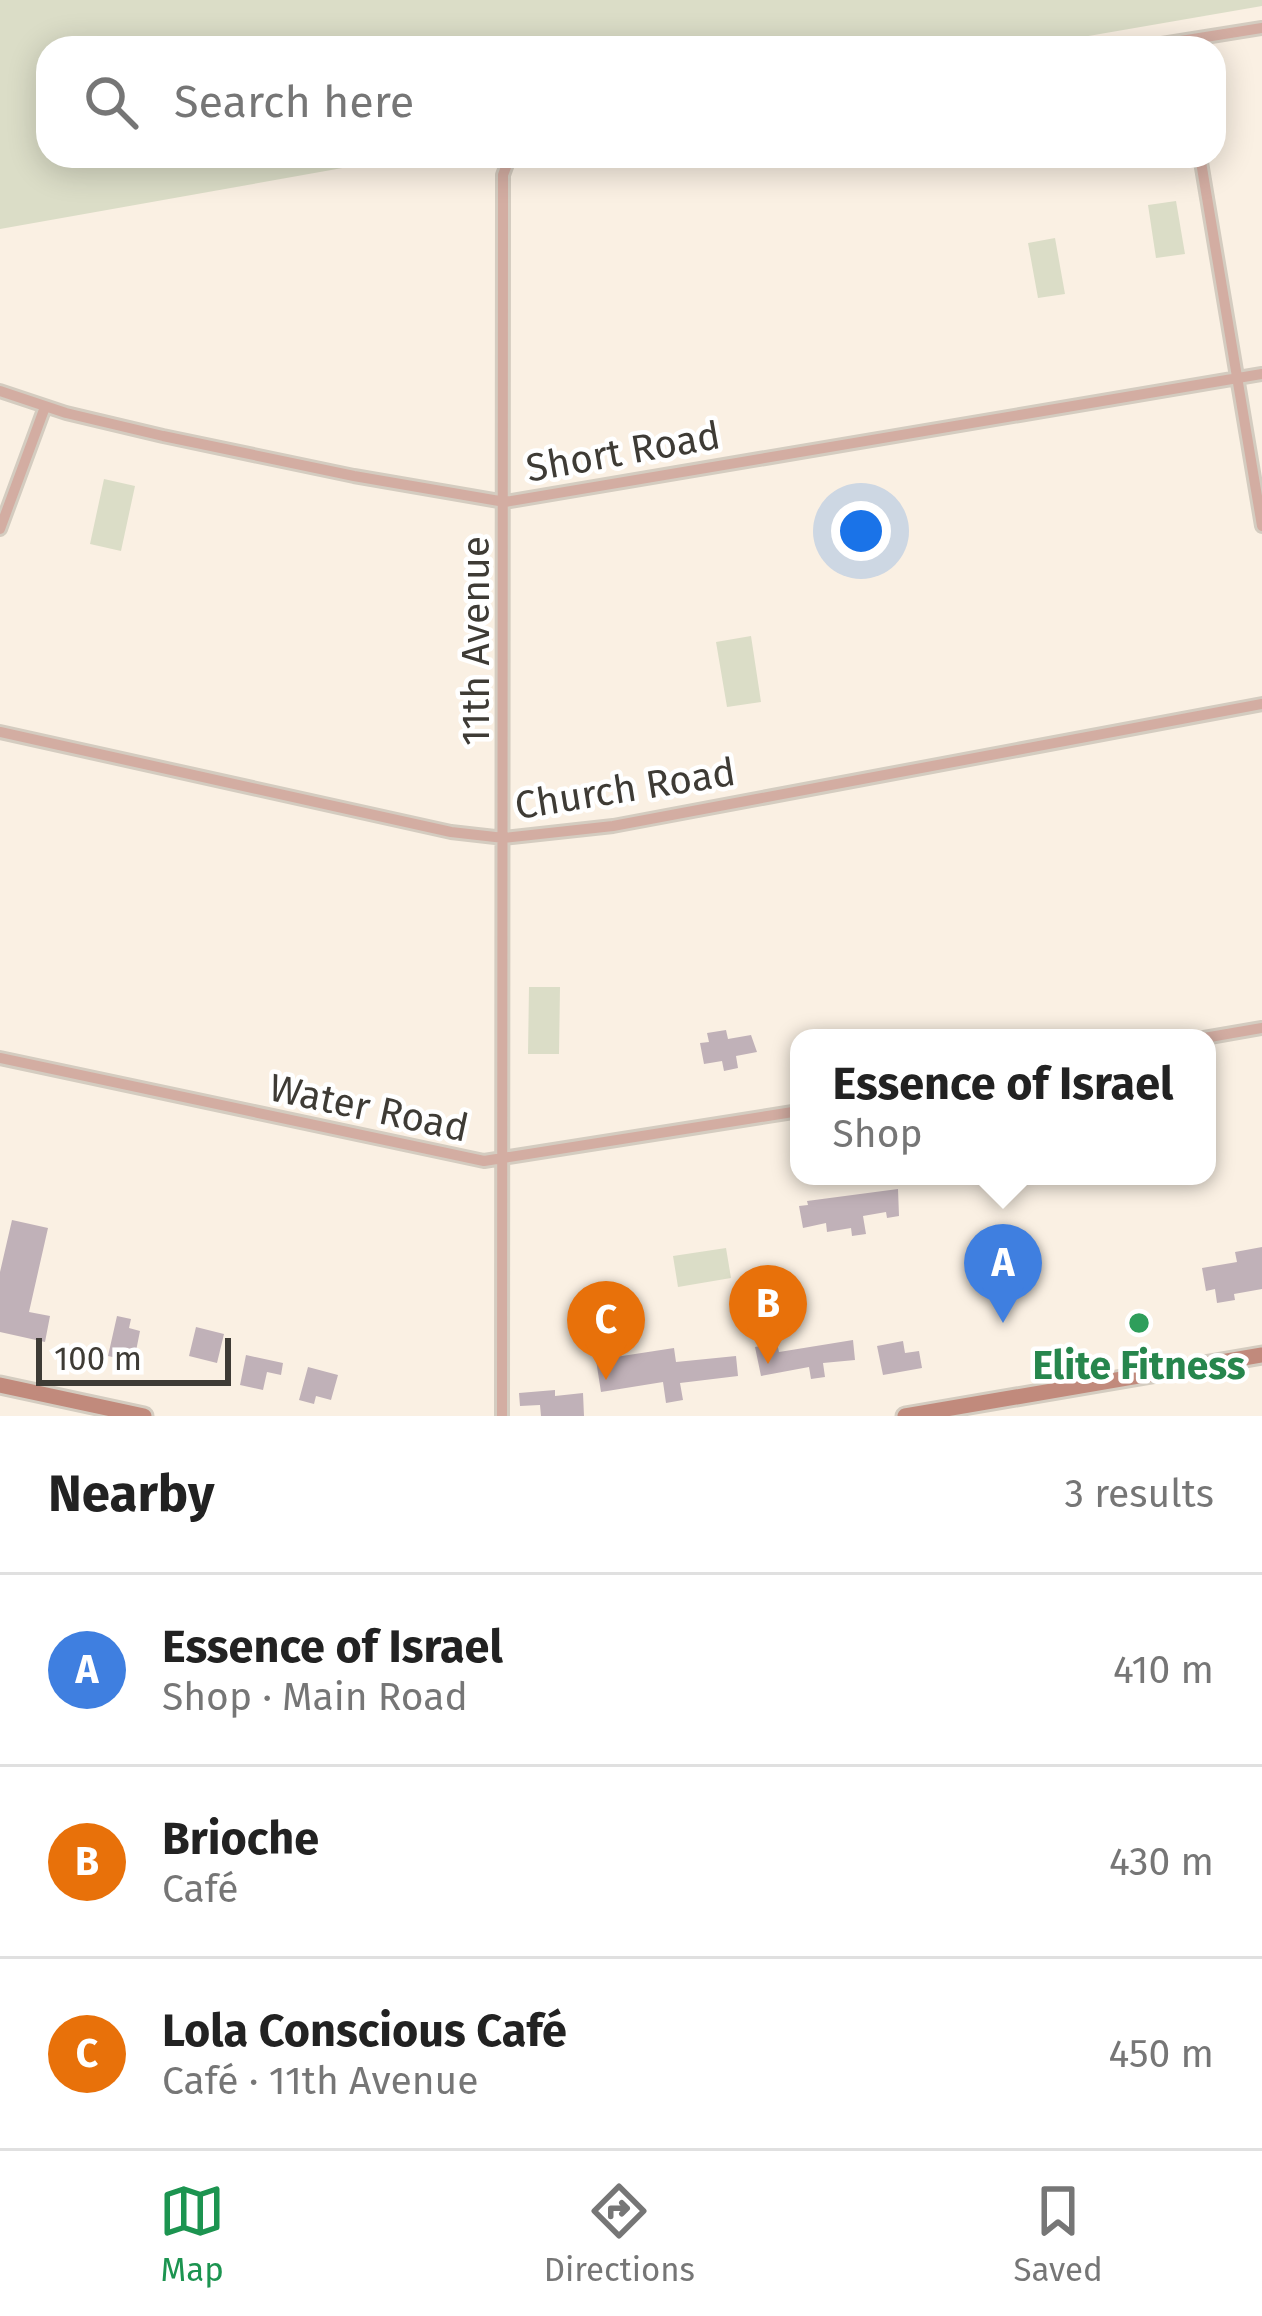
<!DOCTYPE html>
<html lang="en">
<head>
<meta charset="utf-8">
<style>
  body { margin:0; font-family:"Fira Sans",sans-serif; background:#f2f2f2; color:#222 }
  .scale { position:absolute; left:36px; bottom:30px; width:195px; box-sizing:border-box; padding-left:12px; border:6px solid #3e3b35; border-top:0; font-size:33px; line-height:42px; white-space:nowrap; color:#3e3b35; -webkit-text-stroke:9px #fff; paint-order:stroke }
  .you { position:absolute; left:861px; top:531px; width:42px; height:42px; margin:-30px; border:9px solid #fff; border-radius:50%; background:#1a73e8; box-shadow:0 0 0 18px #1a73e833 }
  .badge { display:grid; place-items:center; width:78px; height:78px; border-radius:50%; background:#1c9450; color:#fff; font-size:39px; font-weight:700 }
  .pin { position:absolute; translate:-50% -99px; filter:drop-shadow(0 3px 6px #0008) }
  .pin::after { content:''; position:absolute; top:63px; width:42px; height:36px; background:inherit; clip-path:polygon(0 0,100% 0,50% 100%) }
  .popup { position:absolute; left:790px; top:1029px; width:426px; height:156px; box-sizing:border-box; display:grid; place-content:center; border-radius:24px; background:#fff; filter:drop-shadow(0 3px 9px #0005); font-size:39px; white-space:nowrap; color:#767676 }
  .popup b { font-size:45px; color:#222 }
  .popup::after { content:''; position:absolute; left:50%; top:100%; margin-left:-24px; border:24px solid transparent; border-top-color:#fff }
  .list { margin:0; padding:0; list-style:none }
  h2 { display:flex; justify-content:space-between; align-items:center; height:156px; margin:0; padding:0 48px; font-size:51px }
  h2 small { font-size:39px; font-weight:400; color:#767676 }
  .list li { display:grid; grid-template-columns:78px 1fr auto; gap:36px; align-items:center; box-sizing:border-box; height:192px; padding:0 48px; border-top:3px solid #e0e0e0 }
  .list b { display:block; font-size:45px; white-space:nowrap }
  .list p { margin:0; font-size:39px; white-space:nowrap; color:#767676 }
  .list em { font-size:39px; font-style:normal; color:#767676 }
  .icon { flex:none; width:66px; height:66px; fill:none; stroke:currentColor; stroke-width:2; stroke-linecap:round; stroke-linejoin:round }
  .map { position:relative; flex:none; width:1262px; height:1416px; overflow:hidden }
  .search { position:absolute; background:#fff; box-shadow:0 6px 30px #0003; left:36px; right:36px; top:36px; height:132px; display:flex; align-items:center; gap:30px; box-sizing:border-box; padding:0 42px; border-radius:36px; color:#767676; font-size:45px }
  .sheet { height:732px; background:#fff }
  nav { display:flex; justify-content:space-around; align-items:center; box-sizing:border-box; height:168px; border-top:3px solid #e0e0e0; background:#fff; font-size:33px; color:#767676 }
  nav a { display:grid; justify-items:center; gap:6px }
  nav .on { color:#1c9450 }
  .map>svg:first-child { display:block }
  .green { fill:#dbddc7 }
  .building { fill:#c0b1b8 }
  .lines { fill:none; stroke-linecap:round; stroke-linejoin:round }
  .minor-casing { stroke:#d4ccc0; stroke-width:16 }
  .secondary-casing { stroke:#d4ccc0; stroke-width:21 }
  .minor { stroke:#d3ada2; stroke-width:10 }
  .secondary { stroke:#c18a7c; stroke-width:15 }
  .leisure-dot { fill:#2e9e5b; stroke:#fff; stroke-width:4.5 }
  .labels { text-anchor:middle; stroke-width:9; stroke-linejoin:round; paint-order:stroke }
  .street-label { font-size:39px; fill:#3e3b35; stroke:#fff }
  .leisure-label { font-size:39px; font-weight:bold; fill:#27864d; stroke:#fff }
</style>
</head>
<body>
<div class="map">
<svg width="1262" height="1416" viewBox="0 0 1262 1416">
  <rect width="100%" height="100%" fill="#faf0e3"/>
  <path class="green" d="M 0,0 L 1262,0 L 1262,6 L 1019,48 L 48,48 L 48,156 L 351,156 L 348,167 L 0,229 Z
    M 1176,201 L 1185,254 L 1156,258 L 1148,205 Z
    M 1055,238 L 1065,294 L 1038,298 L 1028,243 Z
    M 104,479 L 135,486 L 121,551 L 90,544 Z
    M 751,636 L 761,702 L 727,707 L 716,642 Z
    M 529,987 L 560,987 L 559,1054 L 528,1054 Z
    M 726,1248 L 731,1278 L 678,1287 L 673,1256 Z"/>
  <path class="building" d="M 726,1030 L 728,1039 L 751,1035 L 757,1052 L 736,1056 L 738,1068 L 724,1071 L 722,1061 L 704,1064 L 700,1043 L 709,1042 L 707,1033 Z
    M 898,1189 L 899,1216 L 887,1218 L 886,1212 L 863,1216 L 866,1234 L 852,1236 L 851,1228 L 827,1232 L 826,1223 L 803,1228 L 799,1206 L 808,1205 L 807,1201 Z
    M 12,1220 L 48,1228 L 29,1312 L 50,1316 L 45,1342 L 0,1332 L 0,1272 Z
    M 1262,1247 L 1262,1289 L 1234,1294 L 1235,1300 L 1217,1303 L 1215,1289 L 1206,1291 L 1202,1268 L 1237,1262 L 1235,1252 Z
    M 117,1316 L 131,1319 L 129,1328 L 140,1331 L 136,1351 L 123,1348 L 121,1359 L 108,1356 Z
    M 196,1327 L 224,1334 L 217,1363 L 189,1356 Z
    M 853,1340 L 855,1360 L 823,1363 L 825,1377 L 811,1379 L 809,1367 L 761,1376 L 755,1347 L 777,1343 L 779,1352 Z
    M 903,1341 L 905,1353 L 919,1351 L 922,1368 L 883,1375 L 877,1346 Z
    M 674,1348 L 676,1362 L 736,1356 L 738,1376 L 680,1383 L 683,1400 L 666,1403 L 663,1382 L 601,1392 L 596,1360 Z
    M 246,1355 L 283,1363 L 281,1375 L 267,1372 L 263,1390 L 240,1385 Z
    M 308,1367 L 338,1375 L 331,1400 L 316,1396 L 314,1404 L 299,1400 Z
    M 555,1390 L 555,1396 L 583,1393 L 584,1416 L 541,1416 L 540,1405 L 520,1406 L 519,1393 Z"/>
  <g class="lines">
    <g class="minor-casing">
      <path id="minor" d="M 1137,48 L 1262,28
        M 1200,156 L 1262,526
        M 0,391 L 66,413 L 163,436 L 354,476 L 505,502 L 1262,374
        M 0,529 L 45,407
        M 0,732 L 451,832 L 504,838 L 613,826 L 1262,704
        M 1204,1038 L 1262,1028
        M 0,1058 L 484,1161 L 799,1111
        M 502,1416 L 503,201 L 503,175 L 510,156"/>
    </g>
    <g class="secondary-casing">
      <path id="secondary" d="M 0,1385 L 144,1416
        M 905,1416 L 1262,1355"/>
    </g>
    <use href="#minor" class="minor"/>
    <use href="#secondary" class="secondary"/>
  </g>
  <circle class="leisure-dot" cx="1139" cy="1323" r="12"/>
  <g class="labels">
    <g class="street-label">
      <text transform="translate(623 451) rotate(-10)" y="14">Short Road</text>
      <text transform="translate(475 641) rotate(-90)" y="14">11th Avenue</text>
      <text transform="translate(625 788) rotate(-9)" y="14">Church Road</text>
      <text transform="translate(369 1107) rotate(12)" y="14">Water Road</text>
    </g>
    <g class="leisure-label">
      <text x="1139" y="1379">Elite Fitness</text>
    </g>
  </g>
</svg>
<div class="scale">100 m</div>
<div class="you"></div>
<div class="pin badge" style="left:1003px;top:1323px;background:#3f7fe0">A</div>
<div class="popup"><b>Essence of Israel</b>Shop</div>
<div class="pin badge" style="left:768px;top:1364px;background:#e8710a">B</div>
<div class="pin badge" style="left:606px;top:1380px;background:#e8710a">C</div>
<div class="search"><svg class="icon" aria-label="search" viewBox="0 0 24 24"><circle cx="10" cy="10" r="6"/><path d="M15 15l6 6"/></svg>Search here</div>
</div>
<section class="sheet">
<h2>Nearby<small>3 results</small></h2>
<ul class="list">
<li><span class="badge" style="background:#3f7fe0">A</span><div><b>Essence of Israel</b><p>Shop · Main Road</p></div><em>410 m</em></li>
<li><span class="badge" style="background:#e8710a">B</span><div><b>Brioche</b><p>Café</p></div><em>430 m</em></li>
<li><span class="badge" style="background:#e8710a">C</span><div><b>Lola Conscious Café</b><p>Café · 11th Avenue</p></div><em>450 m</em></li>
</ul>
</section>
<nav>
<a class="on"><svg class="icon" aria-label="map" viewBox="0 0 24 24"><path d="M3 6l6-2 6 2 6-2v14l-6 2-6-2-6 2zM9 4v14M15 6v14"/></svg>Map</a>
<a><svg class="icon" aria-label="directions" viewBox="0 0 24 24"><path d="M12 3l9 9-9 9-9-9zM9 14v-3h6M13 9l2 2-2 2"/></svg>Directions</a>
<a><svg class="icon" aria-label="saved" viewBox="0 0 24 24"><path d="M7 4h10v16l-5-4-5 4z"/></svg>Saved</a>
</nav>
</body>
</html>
